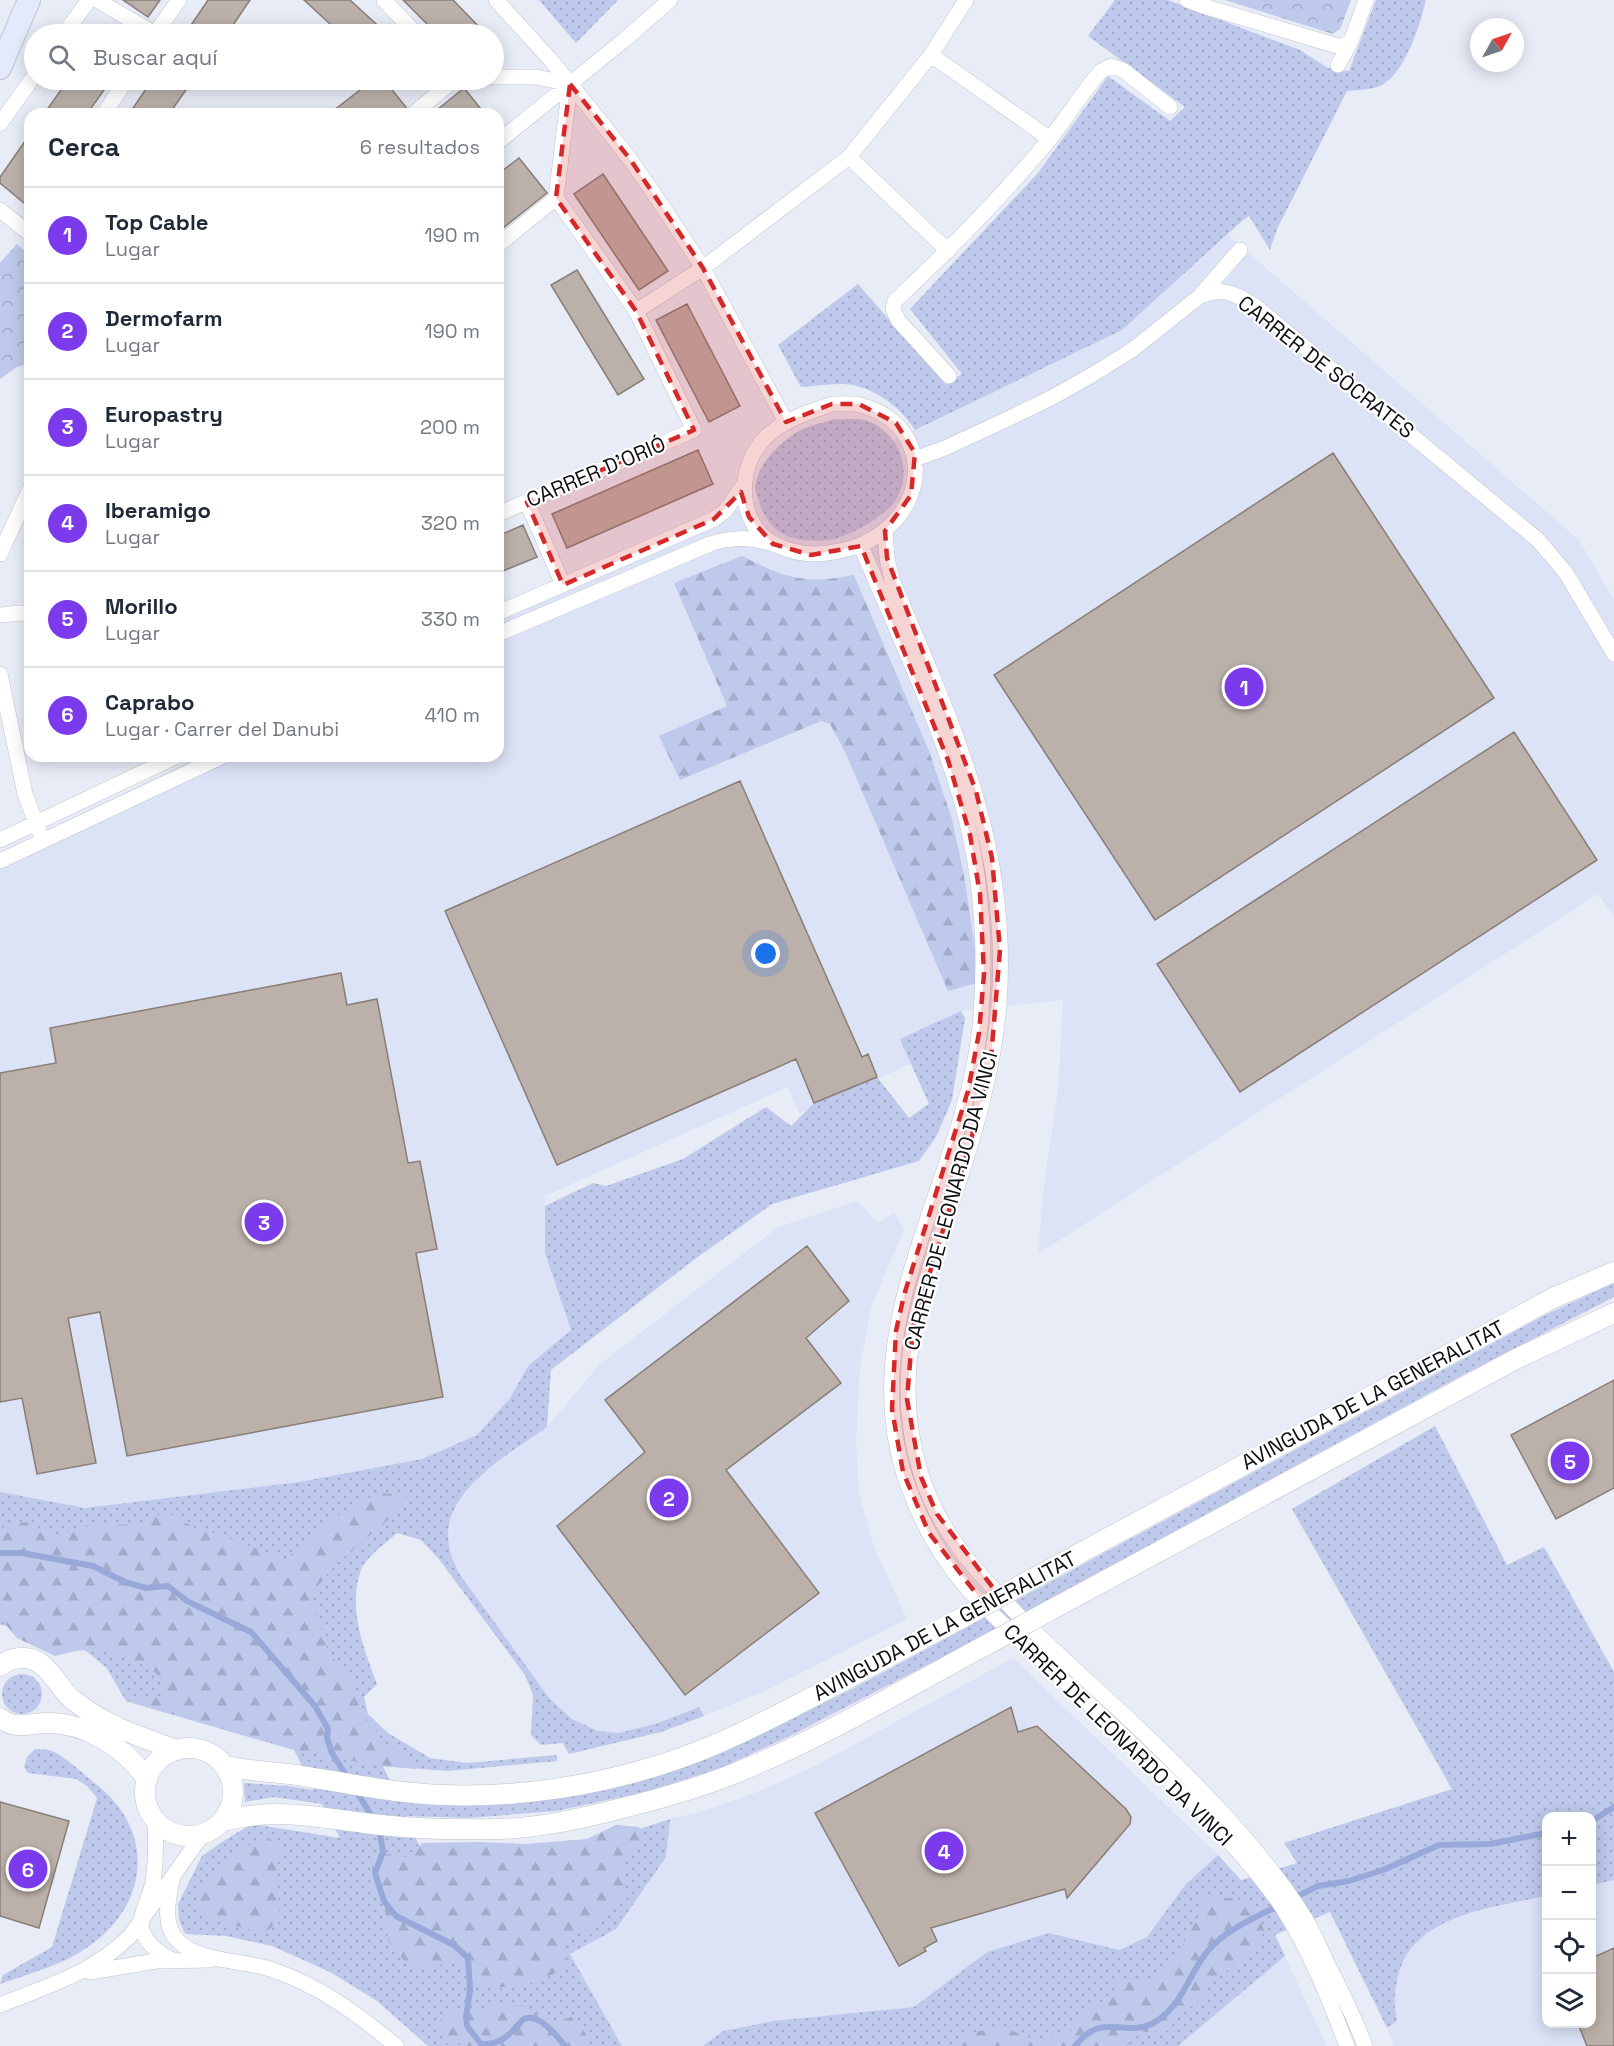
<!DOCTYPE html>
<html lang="es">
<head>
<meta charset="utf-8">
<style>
  body { margin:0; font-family:"Space Grotesk",sans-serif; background:#f6f6f7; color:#1f2937 }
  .controls { position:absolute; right:18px; bottom:18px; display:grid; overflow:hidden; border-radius:12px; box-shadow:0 3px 15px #0003 }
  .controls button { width:54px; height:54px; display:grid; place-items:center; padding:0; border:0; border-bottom:2px solid #e0e1e3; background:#fff; color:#1f2937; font:30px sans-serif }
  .compass { position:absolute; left:1470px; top:18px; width:54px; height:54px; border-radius:50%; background:#fff; box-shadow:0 3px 15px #0003; rotate:50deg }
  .you { position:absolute; left:766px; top:954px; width:21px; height:21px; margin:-15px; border:4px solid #fff; border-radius:50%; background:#1a73e8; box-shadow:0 0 0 9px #1a73e833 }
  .badge { display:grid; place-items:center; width:39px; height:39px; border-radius:50%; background:#7c3aed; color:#fff; font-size:20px; font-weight:700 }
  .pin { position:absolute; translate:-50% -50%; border:3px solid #fff; box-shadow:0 2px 6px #0006 }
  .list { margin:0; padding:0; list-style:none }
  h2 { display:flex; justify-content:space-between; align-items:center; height:78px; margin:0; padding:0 24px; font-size:26px }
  h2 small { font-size:20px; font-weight:400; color:#747a83 }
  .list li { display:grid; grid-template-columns:39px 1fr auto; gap:18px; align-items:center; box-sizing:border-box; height:96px; padding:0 24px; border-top:2px solid #e0e1e3 }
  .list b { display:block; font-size:22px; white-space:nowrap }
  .list p { margin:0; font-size:20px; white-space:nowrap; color:#747a83 }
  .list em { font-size:20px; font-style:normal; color:#747a83 }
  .icon { flex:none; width:33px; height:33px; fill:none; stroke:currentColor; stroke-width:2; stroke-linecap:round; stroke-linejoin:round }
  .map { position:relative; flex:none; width:1614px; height:2046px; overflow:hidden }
  .search { position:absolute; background:#fff; box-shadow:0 3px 15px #0003; left:24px; top:24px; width:480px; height:66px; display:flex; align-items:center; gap:15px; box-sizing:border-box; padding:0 21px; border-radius:33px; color:#747a83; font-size:22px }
  .panel { position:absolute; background:#fff; box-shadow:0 3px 15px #0003; left:24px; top:108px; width:480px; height:654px; border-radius:18px }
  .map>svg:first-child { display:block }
  .built { fill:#dce3f6 }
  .grass { fill:url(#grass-dots) }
  .forest { fill:url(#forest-firs) }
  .park { fill:url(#park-crowns) }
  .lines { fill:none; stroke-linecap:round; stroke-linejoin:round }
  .stream { stroke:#98a8d9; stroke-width:6 }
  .building { fill:#bcb1aa; stroke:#887e77; stroke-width:1.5 }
  .minor-casing { stroke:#c0c4cf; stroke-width:16 }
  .tertiary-casing { stroke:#c0c4cf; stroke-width:21 }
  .secondary-casing { stroke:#c0c4cf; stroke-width:24 }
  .minor { stroke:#fff; stroke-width:15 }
  .tertiary { stroke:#fff; stroke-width:20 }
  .secondary { stroke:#e4e9fb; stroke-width:22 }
  .tertiary-bridge-casing { stroke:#c0c4cf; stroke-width:21; stroke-linecap:butt }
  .tertiary-bridge { stroke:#fff; stroke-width:20 }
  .marked { fill:#d62828; fill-opacity:0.2; stroke:#d62828; stroke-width:4.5; stroke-dasharray:12 8; stroke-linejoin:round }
  .labels { text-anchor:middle; stroke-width:4.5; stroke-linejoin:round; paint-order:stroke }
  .street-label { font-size:21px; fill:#0d0e12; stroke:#fff }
</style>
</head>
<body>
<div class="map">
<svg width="1614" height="2046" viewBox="0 0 1614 2046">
  <defs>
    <pattern id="grass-dots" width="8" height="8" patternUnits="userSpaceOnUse" patternTransform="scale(1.5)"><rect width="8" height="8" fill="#bec9eb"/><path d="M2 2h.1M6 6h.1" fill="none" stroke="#a2abc8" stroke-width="1.8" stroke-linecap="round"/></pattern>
    <pattern id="forest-firs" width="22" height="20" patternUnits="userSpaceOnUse" patternTransform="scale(1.5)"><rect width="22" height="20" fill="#bec9eb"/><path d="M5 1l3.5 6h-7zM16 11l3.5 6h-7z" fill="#a2abc8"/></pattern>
    <pattern id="park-crowns" width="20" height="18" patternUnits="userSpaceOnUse" patternTransform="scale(1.5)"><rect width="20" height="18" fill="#bec9eb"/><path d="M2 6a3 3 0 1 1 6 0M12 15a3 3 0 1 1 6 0" fill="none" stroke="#a2abc8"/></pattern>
  </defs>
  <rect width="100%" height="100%" fill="#e8ecf7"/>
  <path class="built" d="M 1228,235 L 1579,540 L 1614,600 L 1614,916 L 1598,894 L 1038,1254 L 1043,1193 L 1058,1089 L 1063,1000 L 961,1011 L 901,1039 L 911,1064 L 799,1113 L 788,1087 L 545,1196 L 545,1253 L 571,1330 L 528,1366 L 510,1398 L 477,1435 L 422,1459 L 299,1482 L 85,1508 L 0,1498 L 0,852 L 201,756 L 498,756 L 498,617 L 915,430 L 1122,330 Z
    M 858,1201 L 878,1223 L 894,1212 L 904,1229 L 871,1308 L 860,1367 L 856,1441 L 859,1494 L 874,1547 L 907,1619 L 767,1690 L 704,1716 L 698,1707 L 658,1723 L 619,1733 L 598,1731 L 572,1719 L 550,1699 L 458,1572 L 449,1550 L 449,1532 L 453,1510 L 462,1493 L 478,1477 L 547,1427 L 600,1364 L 778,1227 Z
    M 1013,1658 L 1218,1855 L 1185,1885 L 1147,1937 L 1119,1950 L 1049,1933 L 987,1952 L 914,2007 L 779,2021 L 723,2031 L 703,2046 L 622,2046 L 570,1954 L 616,1929 L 666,1857 L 670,1819 L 700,1812 L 760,1791 L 817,1765 Z
    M 1614,1880 L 1614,2046 L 1394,2046 L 1387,2028 L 1397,2021 L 1393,2003 L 1400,1965 L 1414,1944 L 1432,1928 L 1467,1914 L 1546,1896 L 1546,2024 L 1592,2024 L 1592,1885 Z
    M 1285,1956 L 1327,2046 L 1178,2046 Z"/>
  <path class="grass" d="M 539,0 L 618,0 L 576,43 Z
    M 1115,0 L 1168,0 L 1300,50 L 1328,68 L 1349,71 L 1376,0 L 1426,0 C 1420,25 1405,74 1380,86 C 1371,90 1357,90 1347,91 L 1277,229 L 1270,250 L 1249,216 L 1242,221 L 1122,330 L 915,430 C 901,408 878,390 852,385 C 837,382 817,386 801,387 L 778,345 L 858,284 L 946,385 L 962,374 L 910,309 L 1038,173 L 1108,76 L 1170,121 L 1185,107 L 1088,36 Z
    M 834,419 C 844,420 860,417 870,422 C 900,435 914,472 895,501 C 884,517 848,537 830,540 C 817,542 796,540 785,535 C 773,529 764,517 760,504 C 759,499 755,492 755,487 C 758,463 780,442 799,431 C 809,425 823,423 834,419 Z
    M 961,1011 L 965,1018 L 952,1100 L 936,1137 L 919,1161 L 772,1204 L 695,1259 L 551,1370 L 547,1427 C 508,1456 436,1492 450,1550 C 451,1558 456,1565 458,1572 L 550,1699 L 572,1719 L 598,1731 L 619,1733 L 658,1723 L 699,1707 L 704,1716 L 661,1732 L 569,1754 L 563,1743 L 541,1745 L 531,1735 L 533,1695 L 525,1675 L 438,1558 L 421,1540 L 397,1533 C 387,1542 366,1557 361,1570 C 347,1608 364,1649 377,1684 L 364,1697 L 368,1714 L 388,1733 L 430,1758 L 467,1763 L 557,1755 L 557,1761 L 448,1771 L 383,1766 L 399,1801 L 600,1790 L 722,1753 L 856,1687 L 1543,1316 L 1614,1283 L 1614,1297 L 1461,1376 L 954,1651 L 788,1737 L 723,1767 L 650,1791 L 556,1811 L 468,1818 L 406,1816 L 422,1852 L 504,1857 L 618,1836 L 670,1819 L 666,1857 L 616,1929 L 570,1954 L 622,2046 L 428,2046 L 377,2001 L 330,1972 L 272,1946 L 226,1936 L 185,1934 L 179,1920 L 178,1904 L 202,1856 L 225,1840 L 252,1824 L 340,1838 L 322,1804 L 274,1797 L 245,1802 L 244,1783 L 289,1786 L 314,1790 L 294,1750 L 126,1701 L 106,1667 L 58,1629 L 0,1625 L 0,1492 L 85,1508 L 299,1482 L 422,1459 L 477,1435 L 510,1398 L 528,1366 L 571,1330 L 545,1253 L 545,1206 L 593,1183 L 606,1186 L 683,1159 L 766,1107 L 791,1126 L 814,1103 L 877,1077 L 909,1118 L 929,1104 L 900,1039 Z
    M 1435,1426 L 1507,1565 L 1544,1547 L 1614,1672 L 1614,1880 L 1592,1885 L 1592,1816 L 1546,1816 L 1546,1896 C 1493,1908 1409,1914 1397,1981 C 1394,1998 1394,2004 1397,2021 L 1387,2028 L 1330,1912 L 1275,1935 L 1285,1956 L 1178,2046 L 703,2046 L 723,2031 L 774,2021 L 914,2007 L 987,1952 L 1049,1933 L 1119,1950 L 1147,1937 L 1185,1885 L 1218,1855 L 1241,1880 L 1297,1863 L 1284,1843 L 1452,1789 L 1292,1509 Z
    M2 1694a20 20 0 1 1 40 0a20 20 0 1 1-40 0Z
    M 35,1749 C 39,1749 45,1749 49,1750 C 60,1752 87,1777 97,1785 C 154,1830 150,1901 92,1944 C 66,1964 31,1973 0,1984 L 3,1975 L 52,1947 L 97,1798 L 87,1786 L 76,1779 L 28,1773 L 24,1767 L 27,1757 Z"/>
  <path class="forest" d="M 742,556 C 785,578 805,585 854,575 L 929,751 L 952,819 L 964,875 L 980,982 L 948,991 L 846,754 L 830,724 L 821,721 L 680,780 L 659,736 L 727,706 L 674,583 Z
    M 380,1493 L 407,1495 L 394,1515 L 336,1564 L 311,1594 L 328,1651 L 352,1682 L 362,1713 L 385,1743 L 412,1760 L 416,1769 L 382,1766 L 294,1750 L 126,1701 L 162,1697 L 166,1682 L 149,1667 L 99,1649 L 76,1651 L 55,1656 L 17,1638 L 0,1618 L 0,1528 L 26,1522 L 58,1536 L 79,1528 L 105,1524 L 145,1525 L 164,1511 L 195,1528 L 224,1536 L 285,1560 L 345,1510 Z
    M 616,1825 L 639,1827 L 648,1841 L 623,1863 L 627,1899 L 591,1927 L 565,1939 C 566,1949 567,1958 562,1966 C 552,1983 501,1991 483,1985 C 472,1981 462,1970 453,1963 L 426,1967 L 409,1967 L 388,1940 L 385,1910 L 371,1881 L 374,1852 L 407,1857 L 422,1843 L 479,1842 L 525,1844 L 587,1839 Z
    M 268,1838 L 282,1845 L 276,1861 L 280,1919 L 265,1933 L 202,1918 L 198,1893 L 214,1873 L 246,1846 Z
    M 1202,1897 L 1232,1898 L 1255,1908 L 1264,1931 L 1257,1945 L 1230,1969 L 1211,1981 L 1203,1997 L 1177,2018 L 1168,2031 L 1141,2032 L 1127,2046 L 952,2046 L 963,2034 L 1003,2027 L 1038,2041 L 1073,2030 L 1082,2009 L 1118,1995 L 1118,1978 L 1153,1981 L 1170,1967 L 1197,1920 Z
    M 500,2005 L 525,2005 L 550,2023 L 572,2017 L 586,2034 L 591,2046 L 464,2046 L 460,2043 L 446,2043 L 439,2021 L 450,2009 L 477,2009 Z"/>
  <path class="park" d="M 1225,0 L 1351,0 L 1340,29 L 1333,34 Z
    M 17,244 L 30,256 L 30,363 L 17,367 L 0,379 L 0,263 Z"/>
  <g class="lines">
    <path class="stream" d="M 0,1553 L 22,1553 L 93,1566 L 125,1582 L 146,1588 L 168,1586 L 187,1601 L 251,1632 L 315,1706 L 328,1729 L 327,1738 L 332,1753 L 349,1780
      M 355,1789 L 379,1828 L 383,1852 L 375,1873 L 384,1901 L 396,1916 L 454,1945 L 468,1958 L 470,1990 L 466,2017 L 467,2026 L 481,2044 C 497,2045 507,2038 517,2026 C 520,2024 521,2020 524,2019 C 538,2012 558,2037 565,2046
      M 1592,1821 L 1614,1807
      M 1292,1899 L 1318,1886 L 1349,1881 L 1383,1870 L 1439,1845 L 1490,1844 L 1546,1833
      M 1075,2046 C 1105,2008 1127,2042 1158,2020 C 1182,2004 1189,1975 1206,1953 C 1222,1932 1257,1916 1280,1905"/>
  </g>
  <path class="building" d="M 123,0 L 160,0 L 148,17 Z
    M 208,0 L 250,0 L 227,34 L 185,34 Z
    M 304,0 L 350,0 L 387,34 L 341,34 Z
    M 403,0 L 453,0 L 486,34 L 437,34 Z
    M 68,80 L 111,80 L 87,114 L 44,114 Z
    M 152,80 L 193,80 L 169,114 L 129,114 Z
    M 373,80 L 384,80 L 406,107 L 403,114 L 329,114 Z
    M 464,88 L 485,114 L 432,114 Z
    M 30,134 L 30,208 L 0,183 L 0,177 Z
    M 519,158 L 547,193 L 498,232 L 498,174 Z
    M 603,174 L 668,271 L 639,290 L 574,194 Z
    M 577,270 L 644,379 L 618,395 L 551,285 Z
    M 687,304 L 740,406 L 709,422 L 656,320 Z
    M 698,450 L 713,484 L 567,548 L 552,514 Z
    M 1333,453 L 1494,698 L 1155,920 L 994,675 Z
    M 523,525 L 537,557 L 498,573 L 498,536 Z
    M 1514,732 L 1597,860 L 1240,1092 L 1157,964 Z
    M 740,781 L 862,1057 L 868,1054 L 877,1077 L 814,1103 L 796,1059 L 557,1165 L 445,911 Z
    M 341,973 L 347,1005 L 377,999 L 408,1163 L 420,1161 L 437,1249 L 416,1253 L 443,1397 L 127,1456 L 100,1312 L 68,1318 L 96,1463 L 37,1474 L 22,1398 L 0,1402 L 0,1073 L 56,1063 L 50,1028 Z
    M 807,1246 L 849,1301 L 806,1338 L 841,1383 L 726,1470 L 819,1593 L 685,1695 L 557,1526 L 645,1452 L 605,1400 Z
    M 1614,1380 L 1614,1488 L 1556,1519 L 1511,1435 Z
    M 1011,1707 L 1018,1732 L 1037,1726 L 1126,1809 L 1131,1817 L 1130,1824 L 1067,1898 L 1065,1889 L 931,1928 L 937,1941 L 924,1948 L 926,1951 L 899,1966 L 815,1813 Z
    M 0,1802 L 69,1821 L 39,1928 L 0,1916 Z
    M 1614,1948 L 1614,2046 L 1587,2046 L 1578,2024 L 1592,2024 L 1592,1958 Z"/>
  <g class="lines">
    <g class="minor-casing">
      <path id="minor" d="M 97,0 L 155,34
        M 384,0 L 416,34
        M 496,0 L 549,58 L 592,111 L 630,159 L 665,210 L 703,268 L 786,422
        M 1187,0 L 1203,6 L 1341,47 L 1351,41 L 1366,0
        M 64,34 L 89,0
        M 155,34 L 179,0
        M 931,55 L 1050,139
        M 1338,65 L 1351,41
        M 494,77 L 536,77 L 570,84 L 556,198 L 498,245
        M 104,114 L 126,80
        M 413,114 L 454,80
        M 0,124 L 34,76
        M 498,142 L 623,41 L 670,0
        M 849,157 L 948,251
        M 0,210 L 30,234
        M 1200,296 L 1240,250
        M 636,311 L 703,268 L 849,157 L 931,55 L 966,0
        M 949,376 L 898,320 L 893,309 L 895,301 C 949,250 1001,198 1048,141 C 1067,118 1082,92 1101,71 L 1111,66 L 1123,70 L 1170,107
        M 832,404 C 841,404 851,403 860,405 C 924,420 933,492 884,531 C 869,543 853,549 834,552 C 814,556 795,554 776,545 C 735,524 736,465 767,436 C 785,419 810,412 832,404 Z
        M 915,459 L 945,448 L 999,423 L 1049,399 L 1092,375 L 1132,350 L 1200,296 C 1224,287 1233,293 1254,305 L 1538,540 L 1566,573 L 1614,654
        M 527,502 L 563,585
        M 498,514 L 694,430 L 636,311 L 556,198
        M 885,531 L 887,558 L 892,580 C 952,723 1011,844 999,1004 C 994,1067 976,1130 956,1190 C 923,1289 888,1368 921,1474 C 939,1534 982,1578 1025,1622 C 1060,1657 1098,1690 1134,1724 C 1195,1782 1260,1847 1305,1918 C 1313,1932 1320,1948 1327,1963 C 1341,1990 1354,2017 1365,2046
        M 861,546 C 896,629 935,712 961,799 C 982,873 987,951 980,1027 C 964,1178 855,1319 904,1474 C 917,1514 938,1554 965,1586 C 989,1613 1018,1638 1045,1663 C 1084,1700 1125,1736 1163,1774 C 1203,1812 1251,1861 1282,1907 C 1310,1950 1329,1999 1347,2046
        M 0,554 L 30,489
        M 498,613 L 714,519 L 725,511 L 744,484
        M 0,615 L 20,613 L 30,615
        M 498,634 L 710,544 C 731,537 748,537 769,543
        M 0,674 L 25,794 L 39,831
        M 0,840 L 177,756
        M 0,861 L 223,756
        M 155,1821 C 156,1841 156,1862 153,1882 C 151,1893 141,1913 141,1922 C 141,1940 158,1953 172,1960
        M 173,1876 C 169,1896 161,1924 178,1941 C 198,1962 245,1960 273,1970 C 320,1986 358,2014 396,2046
        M 90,1972 L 156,1961 L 209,1960
        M 0,2005 C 47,1986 93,1973 130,1936 L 203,1834"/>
    </g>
    <g class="tertiary-casing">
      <path id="tertiary" d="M 1032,1579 L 1553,1298 L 1614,1272
        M 1060,1605 L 1516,1359 L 1614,1313
        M 0,1666 C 9,1659 20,1656 31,1659 C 50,1664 58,1688 73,1700 C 104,1725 140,1737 177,1750
        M 0,1718 C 15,1730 27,1724 45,1723 C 83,1721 127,1748 147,1780
        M145 1792a44 44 0 1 1 88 0a44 44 0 1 1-88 0Z
        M 226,1766 C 249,1771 274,1772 297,1775 C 345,1783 393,1793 441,1795 C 517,1798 597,1786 669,1762 C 723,1744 772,1718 822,1692 C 869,1667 915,1642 962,1618
        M 223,1821 C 280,1806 325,1819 381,1825 C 420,1829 460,1830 499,1829 C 537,1828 574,1820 611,1811 C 652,1801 693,1790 733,1774 C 821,1739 904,1689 988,1644"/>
    </g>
    <g class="secondary-casing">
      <path id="secondary" d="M 0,68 L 29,0"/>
    </g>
    <use href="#minor" class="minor"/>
    <use href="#tertiary" class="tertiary"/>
    <use href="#secondary" class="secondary"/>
    <g class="tertiary-bridge-casing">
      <path id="tertiary-bridge" d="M 962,1618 L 1032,1579
        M 988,1644 L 1060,1605"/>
    </g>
    <use href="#tertiary-bridge" class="tertiary-bridge"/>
  </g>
  <path class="marked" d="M 570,84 L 630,159 L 703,268 L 786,422 L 832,404 L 859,404 L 896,423 L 915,453 L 911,495 L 885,531 L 887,558 L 976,791 L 992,858 L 1000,950 L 991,1059 L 971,1140 L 913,1327 L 907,1399 L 921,1477 L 937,1514 L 1000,1597 L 985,1605 L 929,1533 L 903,1472 L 892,1409 L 896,1331 L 904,1295 L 968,1091 L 979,1033 L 984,974 L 980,894 L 970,835 L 948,760 L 861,546 L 811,555 L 773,544 L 749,517 L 741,492 L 714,519 L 563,585 L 527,502 L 694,430 L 636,311 L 556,198 Z"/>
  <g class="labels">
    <g class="street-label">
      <text transform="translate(1326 367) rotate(38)" y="7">CARRER DE SÒCRATES</text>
      <text transform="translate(596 472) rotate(-23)" y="7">CARRER D'ORIÓ</text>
      <text transform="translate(951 1201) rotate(-75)" y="7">CARRER DE LEONARDO DA VINCI</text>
      <text transform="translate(1373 1395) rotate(-28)" y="7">AVINGUDA DE LA GENERALITAT</text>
      <text transform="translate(945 1626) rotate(-28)" y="7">AVINGUDA DE LA GENERALITAT</text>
      <text transform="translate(1118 1735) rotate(44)" y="7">CARRER DE LEONARDO DA VINCI</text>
    </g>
  </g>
</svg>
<div class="controls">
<button>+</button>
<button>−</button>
<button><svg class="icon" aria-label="locate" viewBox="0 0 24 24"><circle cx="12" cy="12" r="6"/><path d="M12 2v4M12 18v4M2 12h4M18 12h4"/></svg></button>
<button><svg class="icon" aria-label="layers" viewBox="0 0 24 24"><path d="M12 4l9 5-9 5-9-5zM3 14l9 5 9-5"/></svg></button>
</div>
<svg class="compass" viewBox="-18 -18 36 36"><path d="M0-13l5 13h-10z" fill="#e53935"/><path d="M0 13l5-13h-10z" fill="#747a83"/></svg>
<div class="you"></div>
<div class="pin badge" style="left:1244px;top:687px">1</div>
<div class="pin badge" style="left:669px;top:1498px">2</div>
<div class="pin badge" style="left:264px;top:1222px">3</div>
<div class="pin badge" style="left:944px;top:1851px">4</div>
<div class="pin badge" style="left:1570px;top:1461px">5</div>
<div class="pin badge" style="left:28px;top:1869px">6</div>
<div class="search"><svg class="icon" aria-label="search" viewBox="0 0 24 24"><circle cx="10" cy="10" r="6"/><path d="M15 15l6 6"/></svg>Buscar aquí</div>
<section class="panel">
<h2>Cerca<small>6 resultados</small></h2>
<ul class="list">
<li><span class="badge">1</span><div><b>Top Cable</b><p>Lugar</p></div><em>190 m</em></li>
<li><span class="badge">2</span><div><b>Dermofarm</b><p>Lugar</p></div><em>190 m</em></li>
<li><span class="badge">3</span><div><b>Europastry</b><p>Lugar</p></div><em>200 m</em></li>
<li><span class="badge">4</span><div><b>Iberamigo</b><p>Lugar</p></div><em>320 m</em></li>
<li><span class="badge">5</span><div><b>Morillo</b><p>Lugar</p></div><em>330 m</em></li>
<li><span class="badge">6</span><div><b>Caprabo</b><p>Lugar · Carrer del Danubi</p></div><em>410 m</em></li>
</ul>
</section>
</div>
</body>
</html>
